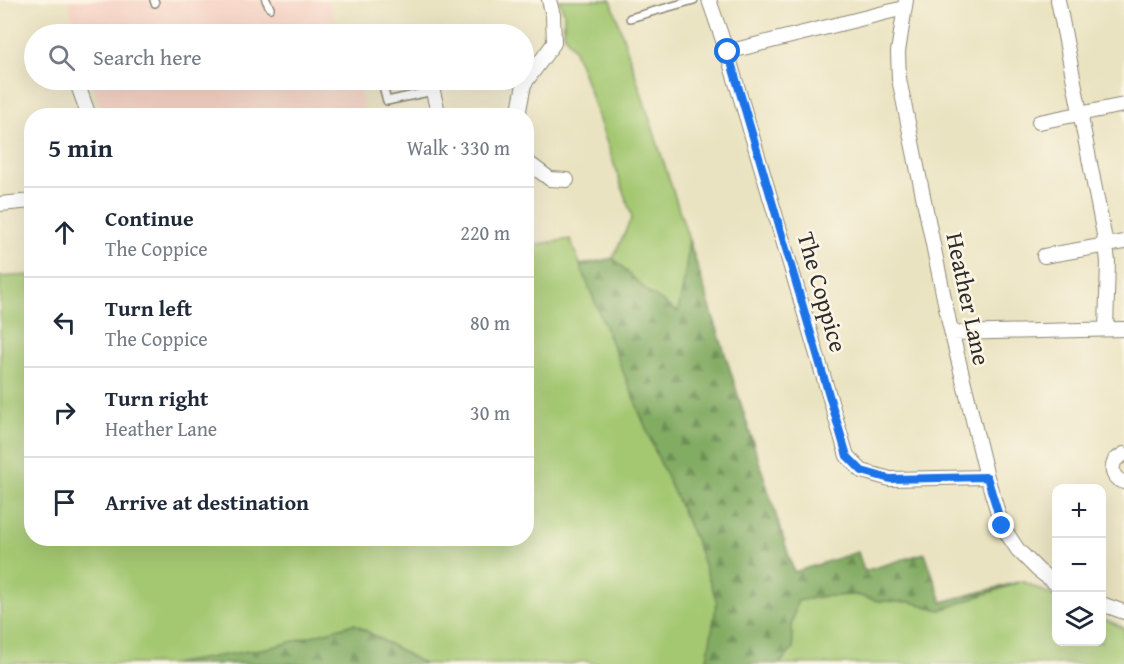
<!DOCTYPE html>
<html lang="en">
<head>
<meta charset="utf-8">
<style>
  body { margin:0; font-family:"Gentium Book Plus",serif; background:#f6f6f7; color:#1f2937 }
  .controls { position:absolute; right:18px; bottom:18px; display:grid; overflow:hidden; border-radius:12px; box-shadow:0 6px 24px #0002 }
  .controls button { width:54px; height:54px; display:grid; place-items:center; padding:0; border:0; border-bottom:2px solid #e0e1e3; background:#fff; color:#1f2937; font:30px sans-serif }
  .stop { position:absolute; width:18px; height:18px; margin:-14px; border:4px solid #1a73e8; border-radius:50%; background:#fff }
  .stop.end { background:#1a73e8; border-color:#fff; box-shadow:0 2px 6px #0008 }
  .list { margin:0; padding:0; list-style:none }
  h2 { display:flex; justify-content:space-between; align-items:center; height:78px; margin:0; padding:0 24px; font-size:26px }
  h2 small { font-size:20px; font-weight:400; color:#747a83 }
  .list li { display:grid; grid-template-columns:39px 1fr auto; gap:18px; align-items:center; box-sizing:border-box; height:90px; padding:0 24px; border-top:2px solid #e0e1e3 }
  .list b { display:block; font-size:22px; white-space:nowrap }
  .list p { margin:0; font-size:20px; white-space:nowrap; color:#747a83 }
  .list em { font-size:20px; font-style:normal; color:#747a83 }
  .icon { flex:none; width:33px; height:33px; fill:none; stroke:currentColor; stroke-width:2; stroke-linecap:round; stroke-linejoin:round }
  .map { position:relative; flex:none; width:1124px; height:664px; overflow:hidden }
  .search { position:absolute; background:#fff; box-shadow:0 6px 24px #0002; left:24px; top:24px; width:510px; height:66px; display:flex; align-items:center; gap:15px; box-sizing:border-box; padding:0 21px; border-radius:33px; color:#747a83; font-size:22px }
  .panel { position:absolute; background:#fff; box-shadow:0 6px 24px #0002; left:24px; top:108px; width:510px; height:438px; border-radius:24px }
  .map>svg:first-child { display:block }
  .built { fill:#f6d2c4 }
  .green { fill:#a4c872; stroke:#687a4e; stroke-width:1.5 }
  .forest { fill:url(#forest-firs); stroke:#576c48; stroke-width:1.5 }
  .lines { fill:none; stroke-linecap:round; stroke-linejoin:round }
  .lane-casing { stroke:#8a8776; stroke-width:10 }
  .street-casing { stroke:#8a8776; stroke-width:16 }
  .lane { stroke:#fff; stroke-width:7 }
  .street { stroke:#fff; stroke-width:14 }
  .route { stroke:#1a73e8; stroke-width:8 }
  .labels { text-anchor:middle; stroke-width:5; stroke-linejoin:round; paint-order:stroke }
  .street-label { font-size:24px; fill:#2b2b2b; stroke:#fcf5e5 }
</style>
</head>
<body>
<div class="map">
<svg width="1124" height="664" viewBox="0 0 1124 664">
  <defs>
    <pattern id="forest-firs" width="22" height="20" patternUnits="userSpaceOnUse" patternTransform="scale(1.5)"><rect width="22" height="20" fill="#83ac64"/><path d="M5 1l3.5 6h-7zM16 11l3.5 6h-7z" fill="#6b8c53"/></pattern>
  </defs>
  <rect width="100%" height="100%" fill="#fcf5e5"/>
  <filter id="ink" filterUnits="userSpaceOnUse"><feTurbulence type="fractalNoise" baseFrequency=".0167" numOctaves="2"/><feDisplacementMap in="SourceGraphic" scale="12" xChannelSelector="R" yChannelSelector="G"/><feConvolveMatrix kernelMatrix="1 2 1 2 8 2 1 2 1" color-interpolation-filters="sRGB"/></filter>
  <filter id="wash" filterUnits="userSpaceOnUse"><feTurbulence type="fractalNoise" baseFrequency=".008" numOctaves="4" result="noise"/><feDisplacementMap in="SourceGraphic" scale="24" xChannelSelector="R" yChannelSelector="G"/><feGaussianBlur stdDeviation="1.35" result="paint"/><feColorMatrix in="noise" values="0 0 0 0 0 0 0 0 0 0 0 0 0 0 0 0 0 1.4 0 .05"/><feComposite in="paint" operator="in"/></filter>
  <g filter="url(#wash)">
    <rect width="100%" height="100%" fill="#eae3c1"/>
    <path class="built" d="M 68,0 L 328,0 L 340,34 L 76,34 Z
      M 91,80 L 355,80 L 367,115 L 103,115 Z"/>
    <path class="green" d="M 559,0 L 611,0 L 689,240 L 685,276 L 678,313 L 648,292 L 613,258 L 632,217 L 582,70 L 573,48 L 564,34 L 564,13 Z
      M 570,239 L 656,453 L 695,539 L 718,602 L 708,659 L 717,664 L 599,664 L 584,661 L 571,664 L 424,664 L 354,624 L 273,647 L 172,664 L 59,664 L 42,662 L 0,664 L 0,277 L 31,275 L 32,538 L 526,538 L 527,246 Z
      M 1022,581 L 1056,597 L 1056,642 L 1102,642 L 1102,618 L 1124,628 L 1124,664 L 779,664 L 793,649 L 792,624 L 797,601 L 825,596 L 856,595 L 879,601 L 911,602 L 940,610 Z"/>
    <path class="forest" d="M 689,240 L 794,572 L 858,552 L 864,571 L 925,553 L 942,602 L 1022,581 L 940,610 L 911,602 L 879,601 L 856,595 L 825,596 L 797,601 L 792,624 L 793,649 L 779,664 L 717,664 L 707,659 L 717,602 L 695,539 L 656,453 L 580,265 L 613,258 L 648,292 L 678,312 L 685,276 Z
      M 354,624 L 424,664 L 172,664 L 273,647 Z"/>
  </g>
  <g filter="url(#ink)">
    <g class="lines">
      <g class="lane-casing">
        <path id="lane" d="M 154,0 L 155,3
          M 266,0 L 270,8
          M 630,18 L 694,0
          M 384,90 L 387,101 L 433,91"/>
      </g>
      <g class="street-casing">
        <path id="street" d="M 709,0 L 727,52 L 847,456 L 862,471 L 890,479 L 987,477
          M 906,0 L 898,52 L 899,79 L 949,322 L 987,477 L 1002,526 L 1018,550 L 1038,570 L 1056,584
          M 1058,0 L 1106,245 L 1108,262 L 1106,329
          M 727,52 L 904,8
          M 76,80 L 89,116
          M 430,80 L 439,116
          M 520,116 L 519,110 L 524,84 L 554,43 L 553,15 L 549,0
          M 1039,122 L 1124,105
          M 526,161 L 550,179 L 567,180
          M 0,204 L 32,201
          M 1044,256 L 1124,242
          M 952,333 L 1124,329
          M 1124,454 L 1115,460 C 1110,470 1113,479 1124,482
          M 1102,604 L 1124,612"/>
      </g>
      <use href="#lane" class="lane"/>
      <use href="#street" class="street"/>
    </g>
  </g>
  <g class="lines" filter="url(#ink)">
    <path class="route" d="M 728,52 L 847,456 L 862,471 L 890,479 L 987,477 L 1002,526"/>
  </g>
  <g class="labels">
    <g class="street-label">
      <text transform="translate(822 292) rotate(74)" y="8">The Coppice</text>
      <text transform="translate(968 299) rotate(78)" y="8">Heather Lane</text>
    </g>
  </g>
</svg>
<div class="controls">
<button>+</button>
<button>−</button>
<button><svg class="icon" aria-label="layers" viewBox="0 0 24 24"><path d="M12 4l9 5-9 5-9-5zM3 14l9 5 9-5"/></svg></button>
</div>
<div class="stop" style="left:728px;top:52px"></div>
<div class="stop end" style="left:1002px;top:526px"></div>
<div class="search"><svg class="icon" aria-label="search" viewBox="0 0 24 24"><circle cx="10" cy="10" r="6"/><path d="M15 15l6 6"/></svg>Search here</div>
<section class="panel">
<h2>5 min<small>Walk · 330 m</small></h2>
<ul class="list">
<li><svg class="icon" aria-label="ahead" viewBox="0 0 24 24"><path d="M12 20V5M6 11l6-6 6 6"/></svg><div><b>Continue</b><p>The Coppice</p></div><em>220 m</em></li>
<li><svg class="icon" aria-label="left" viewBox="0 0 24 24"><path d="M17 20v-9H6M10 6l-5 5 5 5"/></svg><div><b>Turn left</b><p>The Coppice</p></div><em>80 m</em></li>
<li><svg class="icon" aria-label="right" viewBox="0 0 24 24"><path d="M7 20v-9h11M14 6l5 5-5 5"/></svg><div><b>Turn right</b><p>Heather Lane</p></div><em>30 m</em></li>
<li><svg class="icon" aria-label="arrive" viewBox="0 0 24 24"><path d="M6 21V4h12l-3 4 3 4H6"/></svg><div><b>Arrive at destination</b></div></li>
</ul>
</section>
</div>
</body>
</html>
